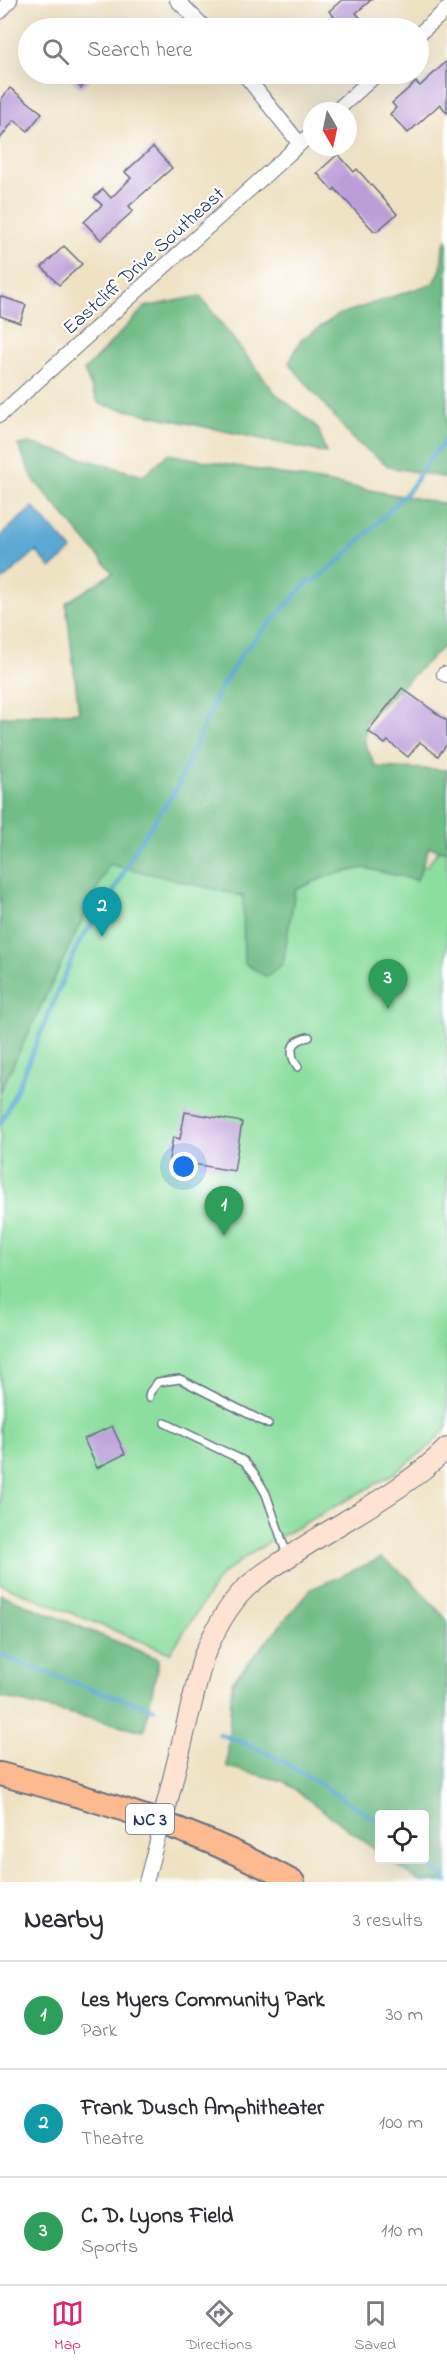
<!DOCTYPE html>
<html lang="en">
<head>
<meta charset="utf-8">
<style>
  body { margin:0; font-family:"Indie Flower",sans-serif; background:#f7f7f7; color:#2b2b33 }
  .controls { position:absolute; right:18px; bottom:18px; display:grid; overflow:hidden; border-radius:6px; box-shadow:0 6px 24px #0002 }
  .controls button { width:54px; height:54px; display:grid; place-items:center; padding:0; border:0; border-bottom:2px solid #e1e1e2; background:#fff; color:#2b2b33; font:30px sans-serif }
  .compass { position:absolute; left:303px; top:102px; width:54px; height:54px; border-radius:50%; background:#fff; box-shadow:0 6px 24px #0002; rotate:171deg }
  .you { position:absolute; left:184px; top:1167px; width:21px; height:21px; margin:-15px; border:4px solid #fff; border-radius:50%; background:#1a73e8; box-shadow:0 0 0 9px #1a73e833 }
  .badge { display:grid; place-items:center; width:39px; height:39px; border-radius:50%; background:#db2777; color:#fff; font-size:20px; font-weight:700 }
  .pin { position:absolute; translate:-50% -50px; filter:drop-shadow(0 2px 3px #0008) }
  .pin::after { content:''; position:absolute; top:32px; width:21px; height:18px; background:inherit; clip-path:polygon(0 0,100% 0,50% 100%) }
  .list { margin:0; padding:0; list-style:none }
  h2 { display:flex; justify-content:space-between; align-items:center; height:78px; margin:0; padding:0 24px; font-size:26px }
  h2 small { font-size:20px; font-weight:400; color:#7c7c81 }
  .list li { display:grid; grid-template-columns:39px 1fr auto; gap:18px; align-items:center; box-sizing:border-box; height:108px; padding:0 24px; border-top:2px solid #e1e1e2 }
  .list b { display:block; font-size:22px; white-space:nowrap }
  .list p { margin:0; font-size:20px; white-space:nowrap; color:#7c7c81 }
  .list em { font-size:20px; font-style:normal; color:#7c7c81 }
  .icon { flex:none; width:33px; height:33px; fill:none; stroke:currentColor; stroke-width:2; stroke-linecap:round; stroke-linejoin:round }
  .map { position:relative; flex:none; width:447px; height:1882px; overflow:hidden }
  .search { position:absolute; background:#fff; box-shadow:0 6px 24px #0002; left:18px; right:18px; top:18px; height:66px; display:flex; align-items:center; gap:15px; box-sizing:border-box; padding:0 21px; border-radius:33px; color:#7c7c81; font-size:22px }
  .sheet { height:402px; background:#fff }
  nav { display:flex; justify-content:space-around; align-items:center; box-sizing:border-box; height:84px; border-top:2px solid #e1e1e2; background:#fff; font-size:16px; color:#7c7c81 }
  nav a { display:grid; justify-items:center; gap:3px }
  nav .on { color:#db2777 }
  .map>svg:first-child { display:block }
  .green { fill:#8cde9f; stroke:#54867e; stroke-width:1.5 }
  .forest { fill:#71bd86; stroke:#467672; stroke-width:1.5 }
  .water { fill:#5aa8d3; stroke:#3a6c98; stroke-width:1.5 }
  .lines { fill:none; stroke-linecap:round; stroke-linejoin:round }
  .stream { stroke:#5aa8d3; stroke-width:4.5 }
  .building { fill:#bb9dd9 }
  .lane-casing { stroke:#656e81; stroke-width:10 }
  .street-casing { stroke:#656e81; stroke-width:16 }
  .secondary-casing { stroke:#656e81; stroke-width:22 }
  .primary-casing { stroke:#656e81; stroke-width:26 }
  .lane { stroke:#fff; stroke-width:7 }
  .street { stroke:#fff; stroke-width:14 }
  .secondary { stroke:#fee3d2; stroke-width:20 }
  .primary { stroke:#fcba8e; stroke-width:22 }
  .labels { text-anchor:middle; stroke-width:4.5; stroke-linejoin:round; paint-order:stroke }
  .shield { fill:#fff; stroke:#5f6d8e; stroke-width:1.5 }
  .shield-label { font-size:18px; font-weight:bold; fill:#1b2f5e }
  .street-label { font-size:20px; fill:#1b2f5e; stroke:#fff }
</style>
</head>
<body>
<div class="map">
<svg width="447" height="1882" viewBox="0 0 447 1882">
  <rect width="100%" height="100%" fill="#fff"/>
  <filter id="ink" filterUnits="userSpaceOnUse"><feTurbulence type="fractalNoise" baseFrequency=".0167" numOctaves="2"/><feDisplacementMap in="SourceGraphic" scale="12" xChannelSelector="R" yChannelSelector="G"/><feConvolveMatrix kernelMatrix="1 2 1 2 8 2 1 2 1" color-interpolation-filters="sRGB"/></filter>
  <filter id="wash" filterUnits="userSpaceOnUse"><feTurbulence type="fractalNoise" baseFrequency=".008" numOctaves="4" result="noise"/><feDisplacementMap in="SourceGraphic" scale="24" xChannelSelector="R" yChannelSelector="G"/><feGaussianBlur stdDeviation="1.35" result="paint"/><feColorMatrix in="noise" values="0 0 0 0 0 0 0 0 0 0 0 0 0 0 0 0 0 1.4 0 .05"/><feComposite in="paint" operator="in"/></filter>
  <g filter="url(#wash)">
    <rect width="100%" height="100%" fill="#efe2c3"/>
    <path class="green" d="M 90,819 L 427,866 L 447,839 L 447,1427 L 429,1447 L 390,1476 L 256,1550 L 221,1575 L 170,1653 L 0,1584 L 0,1045 Z"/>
    <path class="forest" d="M 447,238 L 447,478 L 390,467 L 355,441 L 289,363 L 301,340 L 338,315 L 434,283 L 441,269 L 443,247 Z
      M 200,296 L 275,393 L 318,428 L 326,453 L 99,404 L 84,371 L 145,307 Z
      M 29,443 L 143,476 L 168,454 L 447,504 L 447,643 L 365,721 L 365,744 L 376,767 L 447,770 L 447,852 L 429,847 L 417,880 L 364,868 L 330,875 L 295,890 L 283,963 L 267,977 L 244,963 L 243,896 L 109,864 L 0,1092 L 0,717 L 79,712 L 66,603 L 113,573 L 34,480 L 18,445 Z
      M 381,1558 L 409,1578 L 447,1620 L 447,1882 L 420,1882 L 390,1860 L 424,1860 L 424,1814 L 380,1814 L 379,1852 L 283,1781 L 227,1767 L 232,1682 L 311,1589 Z
      M 0,1594 L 159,1659 L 144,1731 L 0,1697 Z"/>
    <path class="water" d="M 33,507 L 72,550 L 51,568 L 36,551 L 0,582 L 0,536 Z"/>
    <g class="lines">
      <path class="stream" d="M 0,1125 L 18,1087 L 78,944 L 112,895 L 136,848 L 177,788 L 219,690 L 244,651 L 308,582 L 314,581 L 343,558 L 411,488 L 432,456 L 447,440
        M 0,1655 L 91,1689 L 154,1709
        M 219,1734 C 281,1753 325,1789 380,1822
        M 423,1860 L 447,1881"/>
    </g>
    <g id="blocks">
      <path class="building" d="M 342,0 L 371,0 L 356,13 L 364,22 L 356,28 L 344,28 L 329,11 Z
        M 447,61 L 447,113 L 440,104 L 408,133 L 390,114 L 396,108 L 392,103 L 416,82 L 420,86 Z
        M 65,74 L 94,74 L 81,88 Z
        M 10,88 L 42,113 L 28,131 L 14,120 L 0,139 L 0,101 Z
        M 153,147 L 172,168 L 129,206 L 133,211 L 101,240 L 84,222 L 102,205 L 94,197 L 103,189 L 111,198 L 131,178 L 125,172 Z
        M 338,154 L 354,172 L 357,169 L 397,214 L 377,231 L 374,231 L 337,191 L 335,188 L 333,191 L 317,173 Z
        M 64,246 L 82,264 L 59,285 L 42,267 Z
        M 0,296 L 26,305 L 20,323 L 0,316 Z
        M 402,688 L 447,721 L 447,744 L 438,756 L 420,742 L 408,757 L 388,741 L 385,744 L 368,731 Z
        M 185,1112 L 242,1122 L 234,1171 L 169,1160 L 173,1137 L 180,1139 Z
        M 112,1426 L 125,1454 L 97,1468 L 84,1439 Z"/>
    </g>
  </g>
  <g filter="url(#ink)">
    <use href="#blocks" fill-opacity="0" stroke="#656e81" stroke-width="1.5"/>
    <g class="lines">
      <g class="lane-casing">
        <path id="lane" d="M 298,1067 C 288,1053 290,1040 309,1037
          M 149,1397 L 150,1392 L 158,1382 L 180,1379 L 268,1424
          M 165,1423 L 244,1461 L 254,1473 L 266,1494 L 287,1555"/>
      </g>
      <g class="street-casing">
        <path id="street" d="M 177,0 L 205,28
          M 0,12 L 10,0
          M 418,35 L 447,9
          M 244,74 L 300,144
          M 336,111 L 377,74
          M 0,415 L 312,133
          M 444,674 L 447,675
          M 146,1882 L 162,1823"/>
      </g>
      <g class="secondary-casing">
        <path id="secondary" d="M 162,1823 L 203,1658 C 212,1636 223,1614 239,1595 C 253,1579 272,1568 290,1556 C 342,1520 402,1493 447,1448"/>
      </g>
      <g class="primary-casing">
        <path id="primary" d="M 0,1774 C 98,1799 204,1832 293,1882"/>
      </g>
      <use href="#lane" class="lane"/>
      <use href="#street" class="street"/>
      <use href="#secondary" class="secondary"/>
      <use href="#primary" class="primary"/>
    </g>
  </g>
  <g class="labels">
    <rect class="shield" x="126" y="1804" width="48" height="30" rx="4.5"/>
    <g class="shield-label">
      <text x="150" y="1825">NC 3</text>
    </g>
    <g class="street-label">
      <text transform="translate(143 260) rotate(-42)" y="7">Eastcliff Drive Southeast</text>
    </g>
  </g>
</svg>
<div class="controls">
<button><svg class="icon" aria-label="locate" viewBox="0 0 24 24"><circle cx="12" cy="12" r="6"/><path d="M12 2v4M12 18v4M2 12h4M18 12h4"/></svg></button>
</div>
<svg class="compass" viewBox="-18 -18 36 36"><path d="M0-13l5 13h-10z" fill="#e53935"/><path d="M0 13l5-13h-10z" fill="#7c7c81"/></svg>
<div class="you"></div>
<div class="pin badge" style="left:224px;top:1236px;background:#2e9e5b">1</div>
<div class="pin badge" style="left:102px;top:937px;background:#0f9aa8">2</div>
<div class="pin badge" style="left:388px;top:1009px;background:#2e9e5b">3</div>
<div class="search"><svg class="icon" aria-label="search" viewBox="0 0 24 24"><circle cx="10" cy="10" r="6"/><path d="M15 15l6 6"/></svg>Search here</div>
</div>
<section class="sheet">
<h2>Nearby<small>3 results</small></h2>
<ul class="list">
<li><span class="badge" style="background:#2e9e5b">1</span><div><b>Les Myers Community Park</b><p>Park</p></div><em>30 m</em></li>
<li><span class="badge" style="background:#0f9aa8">2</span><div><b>Frank Dusch Amphitheater</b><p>Theatre</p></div><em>100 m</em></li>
<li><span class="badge" style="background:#2e9e5b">3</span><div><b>C. D. Lyons Field</b><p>Sports</p></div><em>110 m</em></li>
</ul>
</section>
<nav>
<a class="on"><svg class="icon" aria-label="map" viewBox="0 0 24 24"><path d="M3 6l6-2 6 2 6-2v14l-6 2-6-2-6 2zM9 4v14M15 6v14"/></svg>Map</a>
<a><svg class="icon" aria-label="directions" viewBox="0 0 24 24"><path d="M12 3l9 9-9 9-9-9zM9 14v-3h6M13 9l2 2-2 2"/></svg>Directions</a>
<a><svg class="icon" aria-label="saved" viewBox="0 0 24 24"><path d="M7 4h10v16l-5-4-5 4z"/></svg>Saved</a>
</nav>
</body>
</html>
